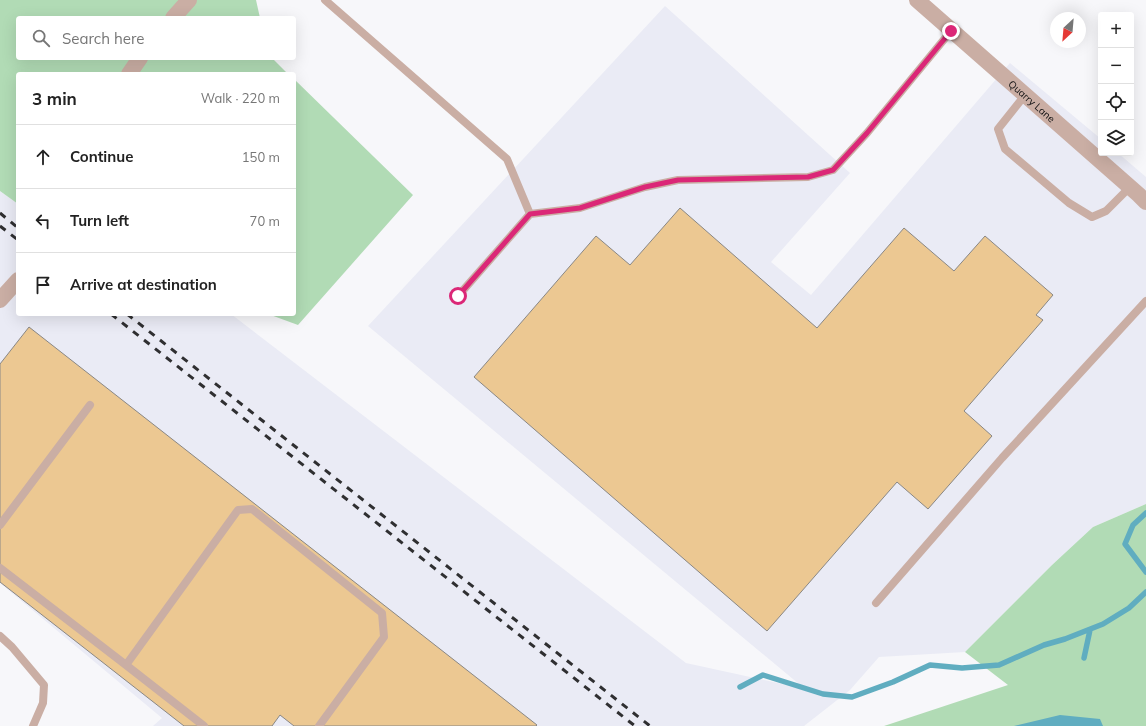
<!DOCTYPE html>
<html lang="en">
<head>
<meta charset="utf-8">
<style>
  body { margin:0; font-family:Mulish,sans-serif; background:#f2f2f2; color:#222 }
  .controls { position:absolute; right:12px; top:12px; display:grid; overflow:hidden; border-radius:4px; box-shadow:0 4px 16px #0002 }
  .controls button { width:36px; height:36px; display:grid; place-items:center; padding:0; border:0; border-bottom:1px solid #e0e0e0; background:#fff; color:#222; font:20px sans-serif }
  .compass { position:absolute; left:1050px; top:12px; width:36px; height:36px; border-radius:50%; background:#fff; box-shadow:0 4px 16px #0002; rotate:206deg }
  .stop { position:absolute; width:12px; height:12px; margin:-9px; border:3px solid #db2777; border-radius:50%; background:#fff }
  .stop.end { background:#db2777; border-color:#fff; box-shadow:0 1px 4px #0008 }
  .list { margin:0; padding:0; list-style:none }
  h2 { display:flex; justify-content:space-between; align-items:center; height:52px; margin:0; padding:0 16px; font-size:17px }
  h2 small { font-size:13px; font-weight:400; color:#767676 }
  .list li { display:grid; grid-template-columns:26px 1fr auto; gap:12px; align-items:center; box-sizing:border-box; height:64px; padding:0 16px; border-top:1px solid #e0e0e0 }
  .list b { display:block; font-size:15px; white-space:nowrap }
  .list em { font-size:13px; font-style:normal; color:#767676 }
  .icon { flex:none; width:22px; height:22px; fill:none; stroke:currentColor; stroke-width:2; stroke-linecap:round; stroke-linejoin:round }
  .map { position:relative; flex:none; width:1146px; height:726px; overflow:hidden }
  .search { position:absolute; background:#fff; box-shadow:0 4px 16px #0002; left:16px; top:16px; width:280px; height:44px; display:flex; align-items:center; gap:10px; box-sizing:border-box; padding:0 14px; border-radius:4px; color:#767676; font-size:15px }
  .panel { position:absolute; background:#fff; box-shadow:0 4px 16px #0002; left:16px; top:72px; width:280px; height:244px; border-radius:4px }
  .map>svg:first-child { display:block }
  .built { fill:#eaebf5 }
  .green { fill:#b1dbb5 }
  .water { fill:#60adc0 }
  .lines { fill:none; stroke-linecap:round; stroke-linejoin:round }
  .stream { stroke:#60adc0; stroke-width:5.5 }
  .building { fill:#ecc892; stroke:#898785 }
  .service { stroke:#caaea4; stroke-width:8 }
  .minor { stroke:#caaea4; stroke-width:16 }
  .rail { stroke:#2f2f31; stroke-width:3; stroke-dasharray:7 7; stroke-linecap:butt }
  .route { stroke:#db2777; stroke-width:5 }
  .labels { text-anchor:middle; stroke-width:3; stroke-linejoin:round; paint-order:stroke }
  .street-label { font-size:10px; fill:#101011; stroke:#fff }
</style>
</head>
<body>
<div class="map">
<svg width="1146" height="726" viewBox="0 0 1146 726">
  <rect width="100%" height="100%" fill="#f7f7fa"/>
  <path class="built" d="M 665,6 L 850,173 L 771,262 L 811,295 L 1010,63 L 1101,139 L 1101,153 L 1118,153 L 1146,177 L 1146,504 L 1093,527 L 1052,565 L 965,652 L 879,657 L 850,690 L 804,726 L 153,726 L 162,718 L 0,583 L 0,191 L 18,204 L 18,314 L 231,314 L 686,663 L 805,689 L 368,326 Z"/>
  <path class="green" d="M 0,0 L 256,0 L 260,18 L 18,18 L 18,58 L 272,58 L 288,74 L 18,74 L 18,204 L 0,191 Z
    M 294,79 L 413,195 L 298,325 L 268,314 L 294,314 Z
    M 1146,504 L 1146,726 L 884,726 L 1008,685 L 965,652 L 1052,565 L 1093,527 Z"/>
  <path class="water" d="M 1060,715 L 1100,719 L 1103,726 L 1014,726 Z"/>
  <g class="lines">
    <path class="stream" d="M 1146,513 L 1133,525 L 1125,544 L 1146,572
      M 1084,658 L 1090,630
      M 740,687 L 763,675 L 823,694 L 852,697 L 893,682 L 930,665 L 962,668 L 999,665 L 1044,645 L 1065,639 L 1103,624 L 1129,608 L 1146,592"/>
  </g>
  <path class="building" d="M 680,208 L 817,328 L 904,228 L 954,271 L 985,236 L 1053,295 L 1036,315 L 1043,320 L 964,411 L 992,436 L 928,509 L 897,482 L 767,631 L 474,377 L 596,236 L 630,265 Z
    M 29,327 L 537,725 L 536,726 L 294,726 L 280,715 L 272,726 L 184,726 L 0,582 L 0,364 Z"/>
  <g class="lines">
    <path class="service" d="M 325,0 L 507,159 L 530,214 L 458,296
      M 1025,95 L 998,129 L 1005,149 L 1069,203 L 1092,217 L 1106,211 L 1130,187
      M 530,214 L 580,208 L 645,187 L 678,180 L 808,177 L 833,170 L 867,133 L 951,31
      M 0,525 L 90,405
      M 0,568 L 126,665
      M 876,603 L 1002,458 L 1146,301
      M 0,636 L 12,647 L 44,685 L 43,703 L 33,726
      M 204,726 L 126,665 L 238,510 L 252,509 L 382,613 L 384,637 L 319,726"/>
    <g class="minor">
      <path id="s1" d="M 917,0 L 1139,195 L 1146,202"/>
      <path d="M 173,18 L 189,0"/>
      <path d="M 129,74 L 140,58"/>
      <path d="M 0,300 L 18,280"/>
    </g>
    <path class="rail" d="M 0,213 L 18,228
      M 0,226 L 18,240
      M 111,314 L 635,726
      M 127,314 L 650,726"/>
  </g>
  <g class="lines">
    <path class="route" d="M 458,296 L 530,214 L 580,208 L 645,187 L 678,180 L 808,177 L 833,170 L 867,133 L 951,31"/>
  </g>
  <g class="labels">
    <g class="street-label">
      <text dy="4" stroke="none"><textPath href="#s1" startOffset="153">Quarry Lane</textPath></text>
    </g>
  </g>
</svg>
<div class="controls">
<button>+</button>
<button>−</button>
<button><svg class="icon" aria-label="locate" viewBox="0 0 24 24"><circle cx="12" cy="12" r="6"/><path d="M12 2v4M12 18v4M2 12h4M18 12h4"/></svg></button>
<button><svg class="icon" aria-label="layers" viewBox="0 0 24 24"><path d="M12 4l9 5-9 5-9-5zM3 14l9 5 9-5"/></svg></button>
</div>
<svg class="compass" viewBox="-18 -18 36 36"><path d="M0-13l5 13h-10z" fill="#e53935"/><path d="M0 13l5-13h-10z" fill="#767676"/></svg>
<div class="stop" style="left:458px;top:296px"></div>
<div class="stop end" style="left:951px;top:31px"></div>
<div class="search"><svg class="icon" aria-label="search" viewBox="0 0 24 24"><circle cx="10" cy="10" r="6"/><path d="M15 15l6 6"/></svg>Search here</div>
<section class="panel">
<h2>3 min<small>Walk · 220 m</small></h2>
<ul class="list">
<li><svg class="icon" aria-label="ahead" viewBox="0 0 24 24"><path d="M12 20V5M6 11l6-6 6 6"/></svg><div><b>Continue</b></div><em>150 m</em></li>
<li><svg class="icon" aria-label="left" viewBox="0 0 24 24"><path d="M17 20v-9H6M10 6l-5 5 5 5"/></svg><div><b>Turn left</b></div><em>70 m</em></li>
<li><svg class="icon" aria-label="arrive" viewBox="0 0 24 24"><path d="M6 21V4h12l-3 4 3 4H6"/></svg><div><b>Arrive at destination</b></div></li>
</ul>
</section>
</div>
</body>
</html>
